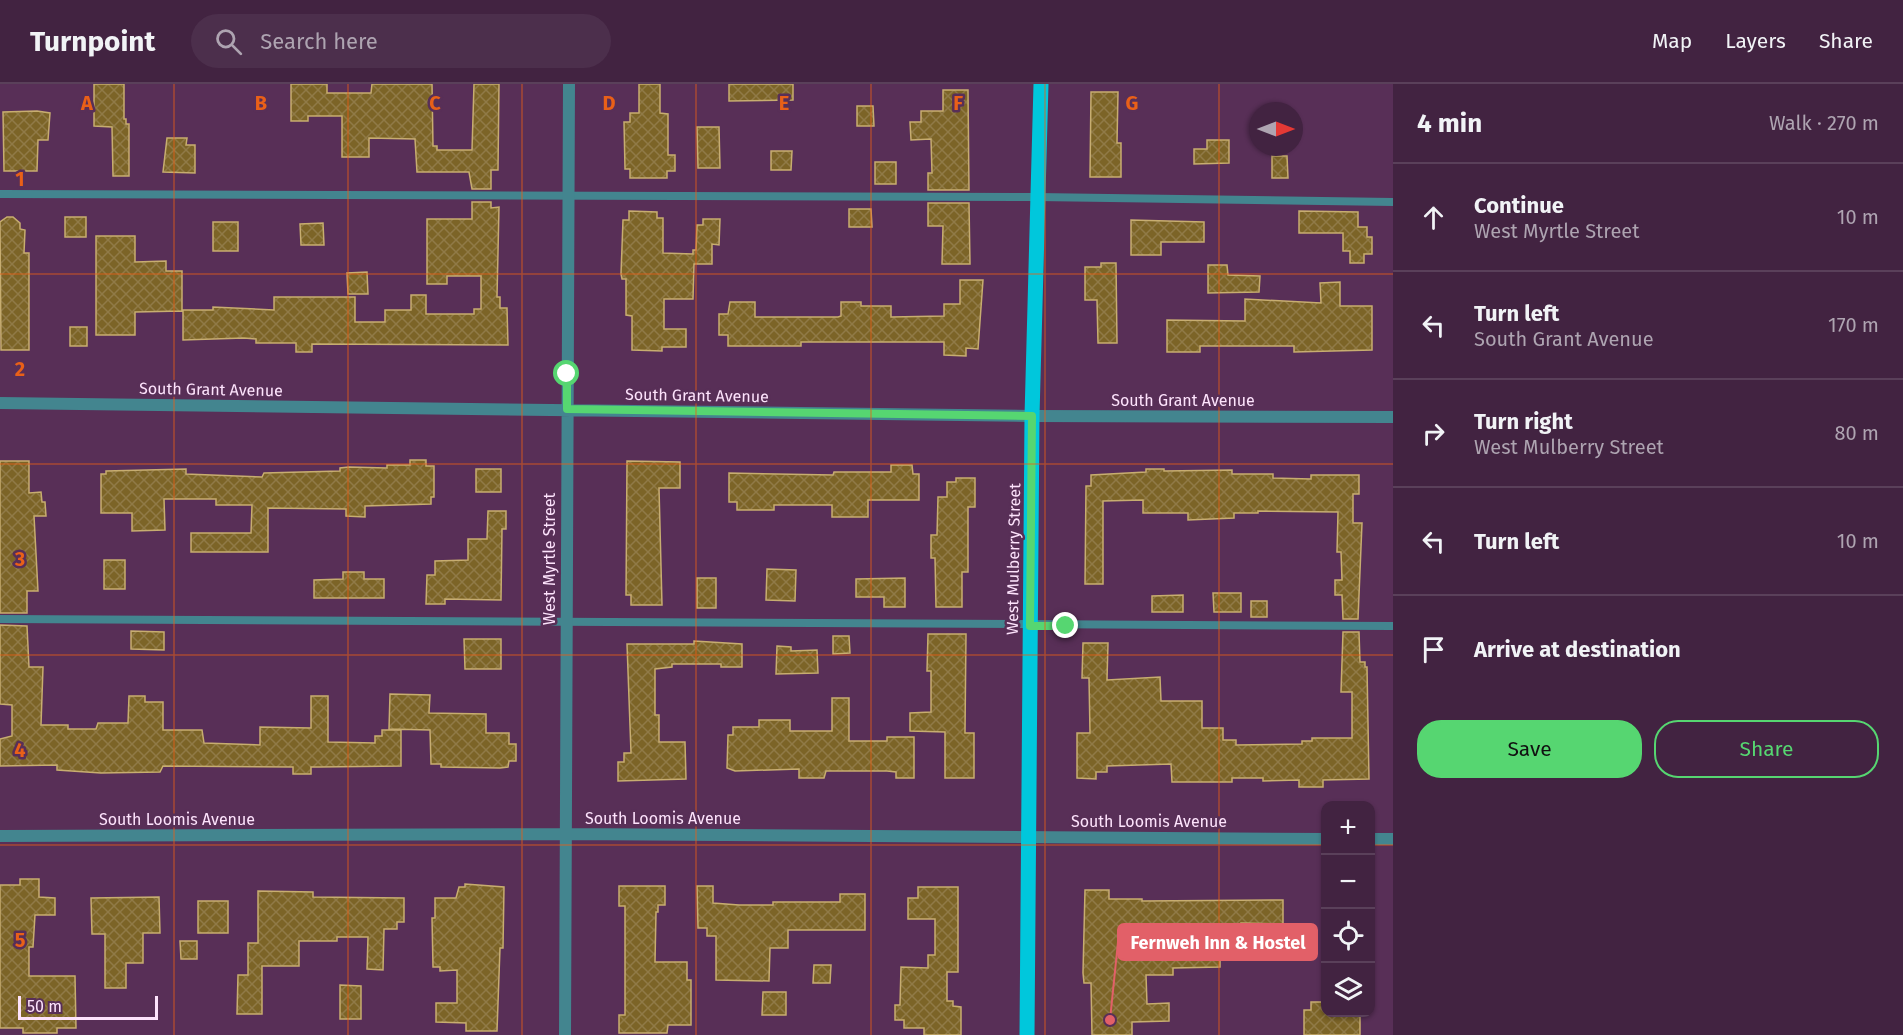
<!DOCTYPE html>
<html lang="en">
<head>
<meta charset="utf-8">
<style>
  body { margin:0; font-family:"Fira Sans",sans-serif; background:#4c2f4c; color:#f1f3f6 }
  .controls { position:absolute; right:18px; bottom:18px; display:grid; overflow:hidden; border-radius:12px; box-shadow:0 2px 4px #0004 }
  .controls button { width:54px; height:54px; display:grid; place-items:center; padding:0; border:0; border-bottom:2px solid #5a405a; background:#422341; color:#f1f3f6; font:30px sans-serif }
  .compass { position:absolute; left:1249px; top:18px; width:54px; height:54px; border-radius:50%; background:#422341; box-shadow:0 2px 4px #0004; rotate:90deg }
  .scale { position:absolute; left:18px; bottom:15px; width:140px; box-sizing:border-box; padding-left:6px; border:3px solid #fde3fc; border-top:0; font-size:16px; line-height:21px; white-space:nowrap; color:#fde3fc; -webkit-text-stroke:4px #582f57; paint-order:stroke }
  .stop { position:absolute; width:18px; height:18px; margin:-14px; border:4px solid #56d671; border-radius:50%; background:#fff }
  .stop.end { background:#56d671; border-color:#fff; box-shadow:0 2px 6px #0008 }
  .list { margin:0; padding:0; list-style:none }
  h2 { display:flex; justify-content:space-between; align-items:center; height:78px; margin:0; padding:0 24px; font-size:26px }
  h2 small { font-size:20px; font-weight:400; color:#aea4b1 }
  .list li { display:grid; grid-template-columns:39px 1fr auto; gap:18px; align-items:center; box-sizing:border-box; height:108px; padding:0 24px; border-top:2px solid #5a405a }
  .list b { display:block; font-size:22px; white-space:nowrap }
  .list p { margin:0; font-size:20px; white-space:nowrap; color:#aea4b1 }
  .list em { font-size:20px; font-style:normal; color:#aea4b1 }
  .actions { display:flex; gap:12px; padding:18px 24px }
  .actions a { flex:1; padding:14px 0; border:2px solid #56d671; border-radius:24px; text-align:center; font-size:21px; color:#56d671 }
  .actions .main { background:#56d671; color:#111 }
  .icon { flex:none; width:33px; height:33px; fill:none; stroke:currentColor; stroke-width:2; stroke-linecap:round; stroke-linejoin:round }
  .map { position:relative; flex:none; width:1393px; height:951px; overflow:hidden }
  header { display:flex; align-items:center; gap:36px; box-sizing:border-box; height:84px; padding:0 30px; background:#422341; border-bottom:2px solid #5a405a }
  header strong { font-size:28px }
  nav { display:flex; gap:33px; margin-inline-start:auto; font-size:21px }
  .search { width:420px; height:54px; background:#4c2f4c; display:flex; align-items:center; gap:15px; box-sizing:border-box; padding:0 21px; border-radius:33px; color:#aea4b1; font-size:22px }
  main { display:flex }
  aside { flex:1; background:#422341 }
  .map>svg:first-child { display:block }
  .building { fill:url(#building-cross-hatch); stroke:#c7ad70; stroke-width:1.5 }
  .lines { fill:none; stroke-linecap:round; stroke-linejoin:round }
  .lane { stroke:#43858f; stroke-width:8 }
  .street { stroke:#43858f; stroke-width:12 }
  .primary { stroke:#00c7dc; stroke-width:15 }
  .route { stroke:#56d671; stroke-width:8 }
  .grid { fill:none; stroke:#e96018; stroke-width:1.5; stroke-opacity:0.55 }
  .labels { text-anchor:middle; stroke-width:5; stroke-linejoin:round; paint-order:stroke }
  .street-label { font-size:16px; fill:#fde3fc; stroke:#582f57 }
  .grid-label { font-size:20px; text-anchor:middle; font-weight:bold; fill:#e96018; stroke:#582f57; stroke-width:5; stroke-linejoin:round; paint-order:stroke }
  .leader { fill:none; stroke:#e26068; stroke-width:2 }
  .callout-dot { fill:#e26068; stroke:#582f57; stroke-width:2 }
  .callout { fill:#e26068; stroke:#e26068; stroke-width:2 }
  .callout-label { font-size:18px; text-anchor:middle; font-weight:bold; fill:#fff }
</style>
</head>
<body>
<header>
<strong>Turnpoint</strong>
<div class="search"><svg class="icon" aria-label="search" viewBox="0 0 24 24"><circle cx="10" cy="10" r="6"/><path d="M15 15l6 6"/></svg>Search here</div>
<nav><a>Map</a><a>Layers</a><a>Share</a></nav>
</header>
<main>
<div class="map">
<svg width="1393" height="951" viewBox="0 0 1393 951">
  <defs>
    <pattern id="building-cross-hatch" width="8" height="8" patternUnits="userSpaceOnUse" patternTransform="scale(1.5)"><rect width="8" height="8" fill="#7c6427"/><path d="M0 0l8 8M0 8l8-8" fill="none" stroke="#907a47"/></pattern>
  </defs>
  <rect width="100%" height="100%" fill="#582f57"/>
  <path class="building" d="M 94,0 L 124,0 L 124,35 L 126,35 L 126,40 L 129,40 L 129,92 L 113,92 L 112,43 L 94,42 Z
    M 291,0 L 327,0 L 327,9 L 371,9 L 372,0 L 432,0 L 433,62 L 437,62 L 437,66 L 472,66 L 474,0 L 499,0 L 498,86 L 491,86 L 491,105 L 472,105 L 469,88 L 417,88 L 415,55 L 369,54 L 369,73 L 342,73 L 342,32 L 308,32 L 308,37 L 291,37 Z
    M 639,0 L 660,0 L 660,29 L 668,30 L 668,71 L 675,71 L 675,87 L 667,87 L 667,94 L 630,94 L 630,85 L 625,85 L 624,38 L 630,38 L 630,29 L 639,29 Z
    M 729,0 L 793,0 L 793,16 L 729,17 Z
    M 943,6 L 968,6 L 969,106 L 928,106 L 928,89 L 932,89 L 931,55 L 911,56 L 910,38 L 921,38 L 921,27 L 943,27 Z
    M 1091,8 L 1118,8 L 1117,59 L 1121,59 L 1121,93 L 1090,93 Z
    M 857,22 L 873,22 L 874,42 L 857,42 Z
    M 37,27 L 50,29 L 48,56 L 38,56 L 37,87 L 4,87 L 3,28 Z
    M 697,43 L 719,43 L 720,84 L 698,84 Z
    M 167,54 L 187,54 L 186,61 L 195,61 L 195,89 L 163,88 Z
    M 1207,56 L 1229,56 L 1229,79 L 1194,80 L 1194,65 L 1207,65 Z
    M 771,67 L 792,67 L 791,86 L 771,86 Z
    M 1272,72 L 1287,72 L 1288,94 L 1272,94 Z
    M 875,78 L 896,78 L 896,100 L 875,100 Z
    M 472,118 L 491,118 L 491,124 L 499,123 L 497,213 L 500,213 L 500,224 L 507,224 L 508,261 L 312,260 L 312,268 L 296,268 L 296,259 L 256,259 L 256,255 L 244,254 L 183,256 L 183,226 L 213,226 L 213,223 L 274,226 L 274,213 L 355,213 L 355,238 L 385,238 L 385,226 L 411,226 L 411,211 L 426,211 L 426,230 L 474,230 L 474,225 L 481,225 L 481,192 L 447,192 L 447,200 L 427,200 L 427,135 L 472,135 Z
    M 928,119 L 969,119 L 970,180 L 942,180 L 943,142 L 928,142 Z
    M 849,125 L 871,125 L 872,143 L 849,143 Z
    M 629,127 L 657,128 L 657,134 L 663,134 L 663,169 L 693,170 L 693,166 L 696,166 L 697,141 L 703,141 L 703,135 L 720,135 L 719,161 L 712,160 L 712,180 L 694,180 L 693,215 L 664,215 L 664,245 L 686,245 L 686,263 L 662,263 L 662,267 L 632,266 L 632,232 L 626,231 L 626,195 L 622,195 L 621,190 L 623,136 L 629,136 Z
    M 1299,127 L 1358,128 L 1358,143 L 1367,143 L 1367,153 L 1372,153 L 1372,170 L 1364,170 L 1364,179 L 1350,179 L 1350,167 L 1343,167 L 1343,149 L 1299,149 Z
    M 7,133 L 13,133 L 20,139 L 20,145 L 25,146 L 24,169 L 29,169 L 29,266 L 1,266 L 0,138 Z
    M 65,133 L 86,133 L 86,153 L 65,153 Z
    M 1131,136 L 1204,138 L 1204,158 L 1161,158 L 1161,171 L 1131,171 Z
    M 213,138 L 238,138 L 238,167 L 213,167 Z
    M 323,139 L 324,161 L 301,161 L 300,140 Z
    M 96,152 L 135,152 L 135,178 L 166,177 L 166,187 L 182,187 L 182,227 L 135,228 L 135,251 L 96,251 Z
    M 1101,179 L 1116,179 L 1117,259 L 1098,259 L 1097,216 L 1085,216 L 1085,183 L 1101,183 Z
    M 1208,181 L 1227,181 L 1228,191 L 1260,192 L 1259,208 L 1208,209 Z
    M 367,188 L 368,210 L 348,210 L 347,189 Z
    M 960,196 L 983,196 L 978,265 L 966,264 L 966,272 L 944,271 L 944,258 L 801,258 L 801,262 L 728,262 L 728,251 L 719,251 L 719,230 L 728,230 L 730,218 L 755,218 L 755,233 L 838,233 L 841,232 L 841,218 L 861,218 L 861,222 L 891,222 L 891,233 L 944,232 L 944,220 L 960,220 Z
    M 1340,198 L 1340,222 L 1372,222 L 1372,266 L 1294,268 L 1294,262 L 1200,262 L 1200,268 L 1167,268 L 1167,236 L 1245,237 L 1245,215 L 1321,219 L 1320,199 Z
    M 70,243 L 87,243 L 87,262 L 70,262 Z
    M 410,376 L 426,376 L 426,382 L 434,382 L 434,413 L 431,413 L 431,420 L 365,422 L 365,433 L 346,432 L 346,425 L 268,424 L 268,468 L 191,468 L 191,449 L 251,449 L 252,421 L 216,421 L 216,415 L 164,415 L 165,446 L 132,447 L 132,429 L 101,429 L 101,390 L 106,390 L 106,387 L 186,385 L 186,390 L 262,393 L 264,389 L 340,387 L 340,384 L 349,383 L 387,384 L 387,381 L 410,381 Z
    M 0,377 L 29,377 L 29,409 L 41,408 L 42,418 L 45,418 L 46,432 L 34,432 L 38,507 L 27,507 L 27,529 L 0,529 Z
    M 627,377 L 680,378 L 680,404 L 659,404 L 662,521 L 631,521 L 631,511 L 626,511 Z
    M 891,381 L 912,381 L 913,390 L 919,390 L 919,416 L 868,416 L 868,433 L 832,433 L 832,421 L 774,421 L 774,426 L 737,426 L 737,418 L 729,418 L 729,389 L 833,391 L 834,388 L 891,388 Z
    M 476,385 L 501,385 L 501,408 L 476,408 Z
    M 1146,385 L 1164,385 L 1164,387 L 1232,386 L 1232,390 L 1273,390 L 1273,394 L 1311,395 L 1311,391 L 1359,391 L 1359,410 L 1353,410 L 1353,439 L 1362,439 L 1358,535 L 1343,535 L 1342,511 L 1335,511 L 1335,496 L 1342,496 L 1341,468 L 1337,468 L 1338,428 L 1258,427 L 1258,429 L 1234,429 L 1234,434 L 1188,436 L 1188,429 L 1143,429 L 1143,416 L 1103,417 L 1103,500 L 1085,500 L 1086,402 L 1091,402 L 1091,391 L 1146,388 Z
    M 956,394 L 975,394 L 975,423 L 968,423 L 968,488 L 962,488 L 962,523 L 936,523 L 935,474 L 931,474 L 931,451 L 937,451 L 938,413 L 947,413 L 947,398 L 956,398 Z
    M 488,427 L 506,427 L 506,445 L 502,445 L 501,516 L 445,515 L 445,520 L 426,520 L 427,491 L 435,491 L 435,477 L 468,476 L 468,455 L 487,455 Z
    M 104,476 L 125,476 L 125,505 L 104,505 Z
    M 767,485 L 796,486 L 795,517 L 766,516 Z
    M 343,488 L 364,488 L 364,495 L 384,495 L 384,514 L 314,514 L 314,496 L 343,495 Z
    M 697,494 L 716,494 L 716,524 L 697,524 Z
    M 905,494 L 905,523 L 884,523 L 884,513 L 856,513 L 856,495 Z
    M 1213,509 L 1241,509 L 1241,528 L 1214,528 Z
    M 1183,511 L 1183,528 L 1152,528 L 1152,512 Z
    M 1251,517 L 1267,517 L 1267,533 L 1251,533 Z
    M 0,541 L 27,542 L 29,583 L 43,583 L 41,641 L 68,641 L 68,645 L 96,645 L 98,639 L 128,639 L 129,612 L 145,612 L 145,618 L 163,618 L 163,646 L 202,646 L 204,659 L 260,661 L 260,643 L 311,644 L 311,612 L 328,612 L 328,658 L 375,659 L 375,652 L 382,652 L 382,646 L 401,646 L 401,682 L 319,683 L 311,683 L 311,690 L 293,690 L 293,683 L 163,682 L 160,688 L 101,689 L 57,686 L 57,681 L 0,682 L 0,655 L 12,652 L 12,621 L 0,620 Z
    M 131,547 L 164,548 L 164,566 L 131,565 Z
    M 1343,548 L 1359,548 L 1360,578 L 1365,578 L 1365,583 L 1367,583 L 1369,695 L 1323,696 L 1323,703 L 1299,703 L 1299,696 L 1263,697 L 1263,694 L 1232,694 L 1232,698 L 1172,698 L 1171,680 L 1107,682 L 1107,688 L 1096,688 L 1096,695 L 1077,694 L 1077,649 L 1090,649 L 1089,594 L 1082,594 L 1083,559 L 1108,559 L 1107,596 L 1160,593 L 1161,617 L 1202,617 L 1202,644 L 1223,644 L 1223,656 L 1236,656 L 1236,661 L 1302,660 L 1302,657 L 1312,657 L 1312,654 L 1352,654 L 1352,608 L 1341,608 Z
    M 928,550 L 966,550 L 965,649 L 974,649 L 974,694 L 945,694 L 945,648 L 910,647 L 910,629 L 931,628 L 931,587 L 927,587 Z
    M 833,552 L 849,552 L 850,569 L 833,570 Z
    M 464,555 L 501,555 L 501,585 L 465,585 Z
    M 694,557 L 742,560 L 742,583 L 721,583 L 721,580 L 672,580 L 672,583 L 655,585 L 655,631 L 659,631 L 659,658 L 685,658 L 686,695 L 618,697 L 618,678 L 624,678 L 624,669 L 631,669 L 627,560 L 694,560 Z
    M 777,562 L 791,563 L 791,567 L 817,566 L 818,589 L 776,590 Z
    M 390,610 L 430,611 L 429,629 L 486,630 L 486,649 L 509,649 L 509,660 L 516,660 L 516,677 L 509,677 L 508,683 L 500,684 L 441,683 L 441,680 L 431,680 L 430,646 L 389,645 Z
    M 832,614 L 849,614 L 849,657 L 887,657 L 887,653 L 914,653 L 914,694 L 896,694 L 896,688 L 887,687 L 826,687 L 824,694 L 799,694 L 799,685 L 735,687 L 727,684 L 728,651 L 733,651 L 733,643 L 759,643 L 759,636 L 790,636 L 790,647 L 832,647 Z
    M 20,795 L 39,795 L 39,813 L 55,814 L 55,831 L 35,831 L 33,863 L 29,863 L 29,892 L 75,892 L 76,944 L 57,944 L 57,949 L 23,949 L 23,944 L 0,944 L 0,801 L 20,801 Z
    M 465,800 L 504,803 L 503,864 L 500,864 L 497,947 L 466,947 L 466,939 L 436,938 L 436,919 L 457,919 L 457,886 L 440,887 L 440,883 L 433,883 L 432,834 L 435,834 L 435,814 L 456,814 L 459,803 L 465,803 Z
    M 619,802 L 665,802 L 665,821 L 658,821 L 658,828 L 656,828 L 655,878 L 687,878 L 687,896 L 691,896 L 691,941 L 668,941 L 667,949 L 619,949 L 619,931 L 625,931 L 625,822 L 619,822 Z
    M 697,802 L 713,802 L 713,819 L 739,821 L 773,821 L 773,818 L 840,818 L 840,810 L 865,810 L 865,846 L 788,846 L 788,864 L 770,864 L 769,897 L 716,896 L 716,852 L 707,852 L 707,844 L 698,844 Z
    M 918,803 L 958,803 L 958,888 L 947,888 L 947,917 L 953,917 L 953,922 L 961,923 L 961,951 L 924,951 L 924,944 L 904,944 L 904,936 L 895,936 L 895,921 L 900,921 L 901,883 L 928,884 L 928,871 L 935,871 L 935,835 L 908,835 L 908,814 L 918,814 Z
    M 1085,806 L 1109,806 L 1109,815 L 1142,815 L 1142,817 L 1283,816 L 1283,840 L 1241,839 L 1241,843 L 1220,843 L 1220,883 L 1173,884 L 1173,891 L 1146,891 L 1147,920 L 1169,919 L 1169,937 L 1132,938 L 1132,951 L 1092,951 L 1091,899 L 1084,899 L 1083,889 Z
    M 258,807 L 313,808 L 313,813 L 404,814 L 404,838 L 397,838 L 397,845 L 384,845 L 383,886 L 367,885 L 368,853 L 337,853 L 337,857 L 299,857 L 299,882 L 262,882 L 262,930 L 237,930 L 238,891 L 248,891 L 248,859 L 258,859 Z
    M 159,813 L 160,849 L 143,849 L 143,879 L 126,879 L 126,904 L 105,904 L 105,850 L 92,850 L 91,814 Z
    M 198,817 L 228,817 L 228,849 L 198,849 Z
    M 180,857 L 197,857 L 197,875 L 181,875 Z
    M 814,881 L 831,881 L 830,899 L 813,899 Z
    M 340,901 L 361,902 L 361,935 L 340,935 Z
    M 763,908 L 786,908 L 786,931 L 762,931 Z
    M 1311,918 L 1326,918 L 1326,928 L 1360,928 L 1360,951 L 1304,951 L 1304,926 L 1311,926 Z"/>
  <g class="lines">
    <path class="lane" d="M 0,110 L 1037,113 L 1393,118
      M 0,535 L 1393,542"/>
    <path class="street" d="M 0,319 L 1032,332 L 1393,333
      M 0,752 L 566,750 L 1326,755
      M 1370,755 L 1393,755
      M 565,951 L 569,0"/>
    <path class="primary" d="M 1027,951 L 1032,332 L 1041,0"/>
  </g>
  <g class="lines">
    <path class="route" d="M 567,290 L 567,325 L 1032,332 L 1030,542 L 1066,542"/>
  </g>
  <path class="grid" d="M 174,0 L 174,951M 348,0 L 348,951M 522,0 L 522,951M 696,0 L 696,951M 871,0 L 871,951M 1045,0 L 1045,951M 1219,0 L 1219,951M 0,190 L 1393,190M 0,380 L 1393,380M 0,571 L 1393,571M 0,761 L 1326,761M 1370,761 L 1393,761"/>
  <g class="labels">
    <g class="street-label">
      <text transform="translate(211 305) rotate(1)" y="6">South Grant Avenue</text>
      <text transform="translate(697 311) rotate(1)" y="6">South Grant Avenue</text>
      <text x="1183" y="322">South Grant Avenue</text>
      <text transform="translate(549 475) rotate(-90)" y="6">West Myrtle Street</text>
      <text transform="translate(1013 475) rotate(-89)" y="6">West Mulberry Street</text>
      <text x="663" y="740">South Loomis Avenue</text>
      <text x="177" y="741">South Loomis Avenue</text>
      <text x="1149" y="743">South Loomis Avenue</text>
    </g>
  </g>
  <g class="grid-label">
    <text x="87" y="26">A</text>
    <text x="261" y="26">B</text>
    <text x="435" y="26">C</text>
    <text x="609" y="26">D</text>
    <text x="784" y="26">E</text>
    <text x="958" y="26">F</text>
    <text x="1132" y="26">G</text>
    <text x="20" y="102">1</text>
    <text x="20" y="292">2</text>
    <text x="20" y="482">3</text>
    <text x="20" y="673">4</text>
    <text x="20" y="863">5</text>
  </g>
  <path class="leader" d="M1110 936L1118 858"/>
  <circle class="callout-dot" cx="1110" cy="936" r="6"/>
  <rect class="callout" x="1118" y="840" width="199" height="36" rx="6"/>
  <g class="callout-label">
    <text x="1218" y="865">Fernweh Inn &amp; Hostel</text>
  </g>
</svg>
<div class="controls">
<button>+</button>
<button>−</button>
<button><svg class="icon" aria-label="locate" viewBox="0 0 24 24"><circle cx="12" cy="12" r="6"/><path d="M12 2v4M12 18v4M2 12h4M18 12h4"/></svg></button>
<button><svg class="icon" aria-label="layers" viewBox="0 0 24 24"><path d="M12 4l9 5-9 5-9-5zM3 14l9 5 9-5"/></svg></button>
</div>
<svg class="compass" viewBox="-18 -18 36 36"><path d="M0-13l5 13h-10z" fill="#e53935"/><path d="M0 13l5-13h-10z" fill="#aea4b1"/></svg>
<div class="scale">50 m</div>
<div class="stop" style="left:567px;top:290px"></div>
<div class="stop end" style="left:1066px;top:542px"></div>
</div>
<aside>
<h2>4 min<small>Walk · 270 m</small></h2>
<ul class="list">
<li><svg class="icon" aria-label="ahead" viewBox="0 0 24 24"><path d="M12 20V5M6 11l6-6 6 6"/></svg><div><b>Continue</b><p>West Myrtle Street</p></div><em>10 m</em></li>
<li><svg class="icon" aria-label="left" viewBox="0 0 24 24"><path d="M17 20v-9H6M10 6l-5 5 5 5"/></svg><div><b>Turn left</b><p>South Grant Avenue</p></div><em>170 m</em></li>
<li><svg class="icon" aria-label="right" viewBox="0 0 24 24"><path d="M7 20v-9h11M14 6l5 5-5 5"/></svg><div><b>Turn right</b><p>West Mulberry Street</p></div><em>80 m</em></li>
<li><svg class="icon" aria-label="left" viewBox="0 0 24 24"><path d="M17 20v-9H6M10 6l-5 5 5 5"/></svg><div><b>Turn left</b></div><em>10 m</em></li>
<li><svg class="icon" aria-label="arrive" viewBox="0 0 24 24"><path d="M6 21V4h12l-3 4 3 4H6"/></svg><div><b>Arrive at destination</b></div></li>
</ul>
<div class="actions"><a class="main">Save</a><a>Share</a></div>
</aside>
</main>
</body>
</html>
